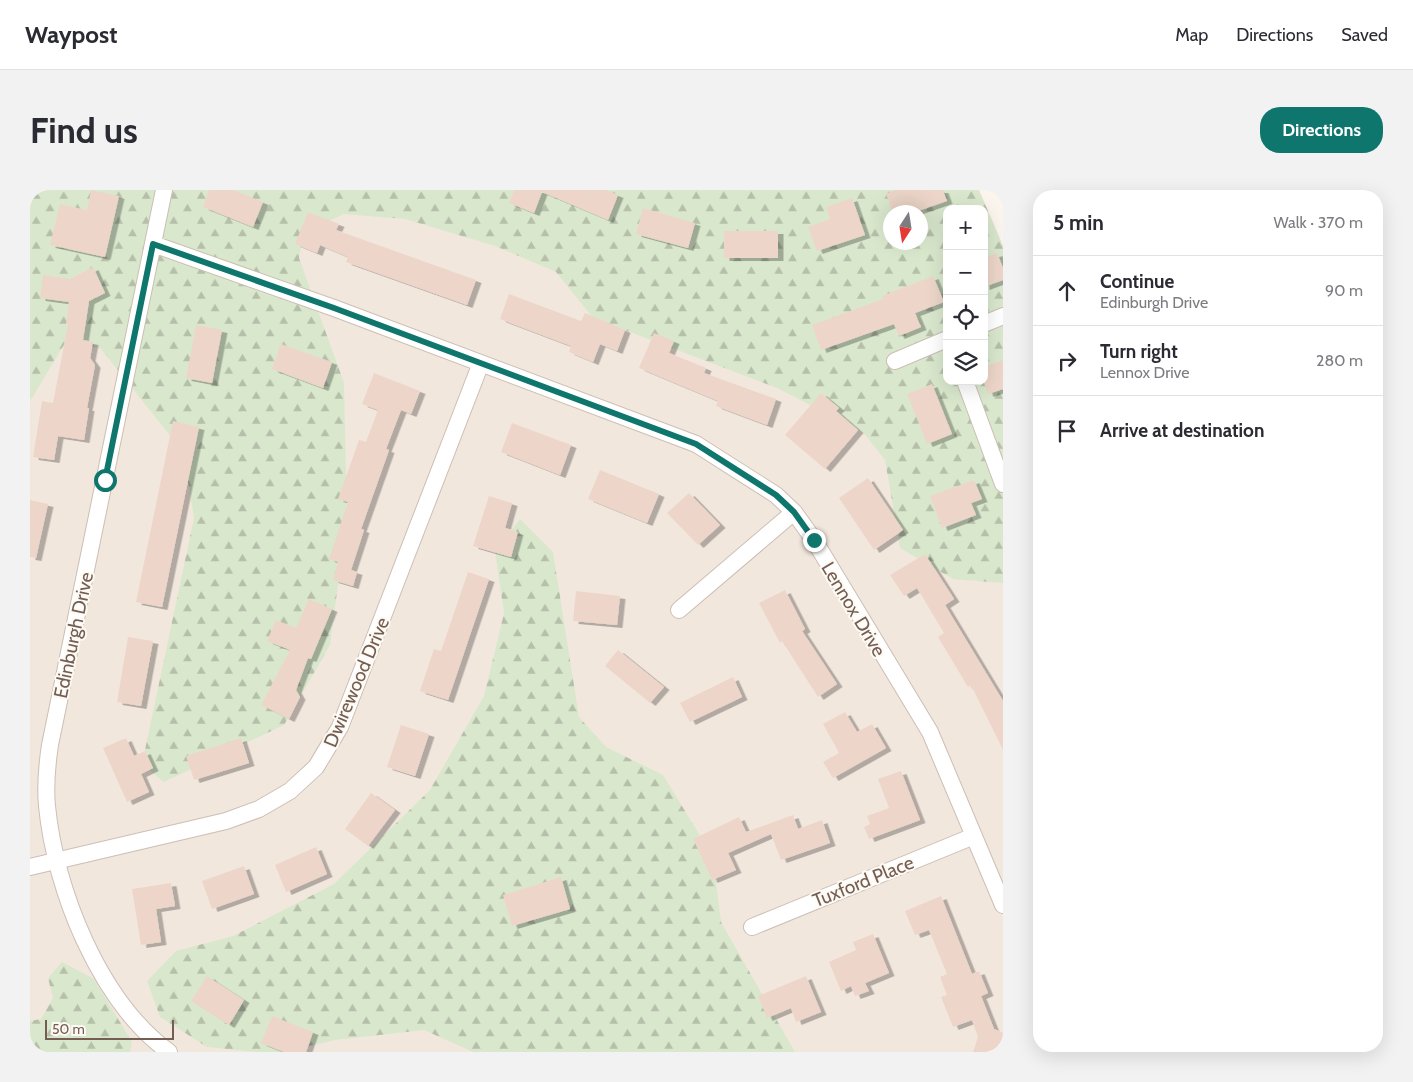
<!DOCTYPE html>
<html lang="en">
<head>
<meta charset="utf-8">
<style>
  body { margin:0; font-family:Cabin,sans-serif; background:#f2f2f3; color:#2b2b33 }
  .controls { position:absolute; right:15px; top:15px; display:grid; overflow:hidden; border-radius:10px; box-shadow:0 5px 20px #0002 }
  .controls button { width:45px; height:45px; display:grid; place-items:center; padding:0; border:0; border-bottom:1px solid #e1e1e2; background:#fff; color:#2b2b33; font:25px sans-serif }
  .compass { position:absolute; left:853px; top:15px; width:45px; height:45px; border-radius:50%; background:#fff; box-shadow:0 5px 20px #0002; rotate:192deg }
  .scale { position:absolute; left:15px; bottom:12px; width:129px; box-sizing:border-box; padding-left:5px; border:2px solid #745d53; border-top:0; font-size:14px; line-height:18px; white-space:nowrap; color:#745d53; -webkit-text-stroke:4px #fdfaf4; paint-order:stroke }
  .stop { position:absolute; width:15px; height:15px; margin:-11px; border:4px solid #0f766e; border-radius:50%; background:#fff }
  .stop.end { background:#0f766e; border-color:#fff; box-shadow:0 1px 5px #0008 }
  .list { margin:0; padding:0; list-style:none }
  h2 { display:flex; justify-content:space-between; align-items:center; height:65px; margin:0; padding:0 20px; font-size:21px }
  h2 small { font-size:16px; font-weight:400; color:#7c7c81 }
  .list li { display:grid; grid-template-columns:32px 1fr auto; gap:15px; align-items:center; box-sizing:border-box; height:70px; padding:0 20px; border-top:1px solid #e1e1e2 }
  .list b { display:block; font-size:19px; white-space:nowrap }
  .list p { margin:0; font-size:16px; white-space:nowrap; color:#7c7c81 }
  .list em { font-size:16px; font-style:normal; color:#7c7c81 }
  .icon { flex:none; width:28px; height:28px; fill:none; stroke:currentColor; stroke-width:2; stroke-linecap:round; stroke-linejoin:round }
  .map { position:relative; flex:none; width:973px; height:862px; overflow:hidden; border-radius:20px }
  header { display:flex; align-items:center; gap:30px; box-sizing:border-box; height:70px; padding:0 25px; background:#fff; border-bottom:1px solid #e1e1e2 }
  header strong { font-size:24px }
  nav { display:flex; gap:28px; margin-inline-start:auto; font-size:18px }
  .intro { display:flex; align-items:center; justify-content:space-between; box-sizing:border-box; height:120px; padding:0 30px }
  h1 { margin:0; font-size:35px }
  .button { padding:12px 22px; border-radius:20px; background:#0f766e; color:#fff; font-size:18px; font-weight:700 }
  main { display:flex; gap:30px; padding:0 30px }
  aside { flex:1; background:#fff; border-radius:20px; box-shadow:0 5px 20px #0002 }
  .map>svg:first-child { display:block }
  .residential { fill:#f2e7dd; fill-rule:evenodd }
  .forest { fill:url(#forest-firs); fill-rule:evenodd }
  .building { fill:#edd6c9; filter:url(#shadow) }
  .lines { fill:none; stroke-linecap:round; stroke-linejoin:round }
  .street-casing { stroke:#ccbeb4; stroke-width:18 }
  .street { stroke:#fff; stroke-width:16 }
  .route { stroke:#0f766e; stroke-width:6 }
  .labels { text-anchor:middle; stroke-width:4; stroke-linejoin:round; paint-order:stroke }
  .street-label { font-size:19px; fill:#745d53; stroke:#fdfaf4 }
</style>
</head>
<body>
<header>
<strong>Waypost</strong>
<nav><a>Map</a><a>Directions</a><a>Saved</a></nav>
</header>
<div class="intro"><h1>Find us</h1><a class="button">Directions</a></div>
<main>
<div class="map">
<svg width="973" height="862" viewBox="0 0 973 862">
  <defs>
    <pattern id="forest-firs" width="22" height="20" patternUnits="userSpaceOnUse" patternTransform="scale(1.25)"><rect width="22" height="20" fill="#d9e8cd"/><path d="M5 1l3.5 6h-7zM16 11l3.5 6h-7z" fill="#b5bfa9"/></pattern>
    <filter id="shadow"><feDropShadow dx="5.5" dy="3" stdDeviation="0" flood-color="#0004"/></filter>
  </defs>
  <rect width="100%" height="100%" fill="#fbf5ee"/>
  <path class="residential" d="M 0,0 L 949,0 L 973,56 L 973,862 L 0,862 ZM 917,19 L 954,19 L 954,191 L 917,191 ZM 861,22 L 891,22 L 891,52 L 861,52 Z"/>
  <path class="forest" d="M 0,0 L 949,0 L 973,56 L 973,393 L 923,389 L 870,358 L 855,270 L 833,242 L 747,198 L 563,128 L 526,82 L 465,56 L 375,29 L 314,24 L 274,43 L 269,68 L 314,193 L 317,327 L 300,455 L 254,535 L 134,592 L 112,574 L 164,328 L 153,262 L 71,159 L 37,150 L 0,211 ZM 917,19 L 954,19 L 954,191 L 917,191 ZM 861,22 L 891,22 L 891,52 L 861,52 Z
    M 490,329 L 523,362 L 549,527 L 576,557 L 633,585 L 683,667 L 691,732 L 765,862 L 443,862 L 394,840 L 305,850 L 253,862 L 225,862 L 177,857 L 130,827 L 117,791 L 146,761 L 203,746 L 304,694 L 400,600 L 454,506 L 474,423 L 465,361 Z
    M 32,772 L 64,789 L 102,852 L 100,862 L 0,862 L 0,831 L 11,829 L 23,808 L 18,788 Z"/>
  <path class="building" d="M 61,0 L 89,6 L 75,67 L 20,55 L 30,14 L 57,20 Z
    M 179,0 L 203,0 L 233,12 L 223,37 L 173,17 Z
    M 484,0 L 576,0 L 588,5 L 578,30 L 512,2 L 504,23 L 479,13 Z
    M 866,0 L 913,0 L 917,11 L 885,22 L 863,22 L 856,4 Z
    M 822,8 L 835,45 L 787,61 L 778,37 L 800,29 L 796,17 Z
    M 613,18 L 665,33 L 658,58 L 606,44 Z
    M 278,22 L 309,34 L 306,40 L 446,90 L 437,115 L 316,72 L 318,67 L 290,55 L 287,63 L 265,54 Z
    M 694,41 L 748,41 L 748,68 L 694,68 Z
    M 967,63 L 973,78 L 973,90 L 954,97 L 954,68 Z
    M 63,77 L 75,103 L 59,111 L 53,150 L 63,152 L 60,168 L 65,175 L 57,218 L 59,218 L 54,250 L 28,246 L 24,270 L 3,267 L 12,211 L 23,213 L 38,134 L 36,134 L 39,112 L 10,108 L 13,85 L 40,89 Z
    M 903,86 L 914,112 L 885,123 L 891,137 L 869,146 L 864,134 L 791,160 L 782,135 L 853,109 L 852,106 Z
    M 479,104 L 551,131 L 555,123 L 595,140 L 587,161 L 570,154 L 563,172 L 539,162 L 541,156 L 470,129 Z
    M 166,135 L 192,140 L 182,193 L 156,188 Z
    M 624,143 L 644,151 L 639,163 L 676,178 L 674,183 L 746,209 L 737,235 L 686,216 L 688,211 L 609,178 Z
    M 251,154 L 302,172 L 293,198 L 242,179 Z
    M 973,170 L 973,199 L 958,204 L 954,193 L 954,177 Z
    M 344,183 L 390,201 L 381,224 L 371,220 L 356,259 L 359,260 L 331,339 L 334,340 L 321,380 L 327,382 L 323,396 L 303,390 L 308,372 L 299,369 L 318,312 L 308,309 L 329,250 L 336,252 L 348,220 L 332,214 Z
    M 902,194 L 922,244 L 897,254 L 877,204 Z
    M 791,203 L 809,218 L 806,221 L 828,240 L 795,279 L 755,245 Z
    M 143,231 L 169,237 L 132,417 L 106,412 Z
    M 482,233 L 541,255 L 530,285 L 471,262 Z
    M 570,280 L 629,304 L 617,333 L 558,309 Z
    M 838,288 L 873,340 L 844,360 L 809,308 Z
    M 944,290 L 952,309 L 941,313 L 946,325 L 912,338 L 900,306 Z
    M 659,303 L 690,335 L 668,355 L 637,323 Z
    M 459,306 L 482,313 L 475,338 L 488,342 L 481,367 L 443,356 Z
    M 0,310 L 18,314 L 6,368 L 0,367 Z
    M 895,364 L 924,409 L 915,415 L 973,511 L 973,560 L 941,495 L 938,497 L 908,447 L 914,443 L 887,398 L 874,406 L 860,385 Z
    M 438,382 L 459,389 L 418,510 L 390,501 L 404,459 L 411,461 Z
    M 755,400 L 775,439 L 772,441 L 807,494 L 788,507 L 752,451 L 750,453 L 729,413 Z
    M 546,401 L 590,406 L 587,435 L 543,431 Z
    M 279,409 L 302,419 L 281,469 L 278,468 L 266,500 L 270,507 L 259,529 L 231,515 L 260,460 L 237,451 L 246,430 L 266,438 Z
    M 98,447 L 123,451 L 111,516 L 87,512 Z
    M 588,460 L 634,497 L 620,513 L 575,476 Z
    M 703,487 L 712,507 L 660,532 L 650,513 Z
    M 815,522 L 827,542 L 842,534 L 856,558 L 803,588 L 793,572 L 809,563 L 793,534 Z
    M 371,535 L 399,544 L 385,586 L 357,577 Z
    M 96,548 L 104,566 L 115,561 L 123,578 L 111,584 L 119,602 L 97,612 L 73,558 Z
    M 211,548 L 219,573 L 164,590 L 156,566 Z
    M 871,581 L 890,630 L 839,649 L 834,637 L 840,634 L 837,626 L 859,618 L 848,589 Z
    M 341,603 L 365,620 L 338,656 L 315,639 Z
    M 763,625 L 768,639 L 792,630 L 800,653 L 751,670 L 741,644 L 698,663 L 706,680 L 682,690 L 663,649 L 709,627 L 716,642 Z
    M 286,657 L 297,684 L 256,702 L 245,675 Z
    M 214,676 L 224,704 L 182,719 L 172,691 Z
    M 531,687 L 540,719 L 482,736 L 473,705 Z
    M 141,693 L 145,716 L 126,719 L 131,752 L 111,755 L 102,699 Z
    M 911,706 L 942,784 L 949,781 L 958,803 L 951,806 L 964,839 L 973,843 L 973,862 L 943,862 L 948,847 L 942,830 L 923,837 L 911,807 L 917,805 L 910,787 L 917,784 L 899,740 L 885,745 L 875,721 Z
    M 843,744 L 859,783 L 835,793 L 839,801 L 825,806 L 821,796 L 811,801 L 799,772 L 826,760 L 823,752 Z
    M 177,786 L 214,810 L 199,835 L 161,811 Z
    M 776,786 L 791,822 L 766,832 L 761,818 L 737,828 L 728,806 Z
    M 242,826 L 283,842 L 276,862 L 254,862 L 231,853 Z"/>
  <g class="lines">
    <g class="street-casing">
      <path id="street" d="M 134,0 L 20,555 C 17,575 15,595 17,616 C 25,699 69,811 139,862
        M 123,54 L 304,118 L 666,254 L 746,305 L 764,322 L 784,350 L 900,542 L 973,715
        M 954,134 L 973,126
        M 865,171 L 917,149
        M 935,191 L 973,294
        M 649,420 L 764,322
        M 0,677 L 196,631 L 229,619 L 260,601 L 286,577 L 310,537 L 451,173
        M 722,737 L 944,646"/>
    </g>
    <use href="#street" class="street"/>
  </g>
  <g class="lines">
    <path class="route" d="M 75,290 L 123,54 L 304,118 L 666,254 L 746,305 L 764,322 L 784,350"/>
  </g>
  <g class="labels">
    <g class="street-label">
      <text transform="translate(824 419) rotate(59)" y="7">Lennox Drive</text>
      <text transform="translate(43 445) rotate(-78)" y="7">Edinburgh Drive</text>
      <text transform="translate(326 492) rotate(-67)" y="7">Dwirewood Drive</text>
      <text transform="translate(833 691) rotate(-22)" y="7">Tuxford Place</text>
    </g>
  </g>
</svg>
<div class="controls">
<button>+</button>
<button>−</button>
<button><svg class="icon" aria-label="locate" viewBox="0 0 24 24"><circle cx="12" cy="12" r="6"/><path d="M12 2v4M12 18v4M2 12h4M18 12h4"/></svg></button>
<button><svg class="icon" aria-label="layers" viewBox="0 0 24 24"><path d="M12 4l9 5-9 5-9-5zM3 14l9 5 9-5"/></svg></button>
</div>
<svg class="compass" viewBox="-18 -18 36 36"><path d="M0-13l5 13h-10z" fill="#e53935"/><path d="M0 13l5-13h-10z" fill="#7c7c81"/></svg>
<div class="scale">50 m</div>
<div class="stop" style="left:75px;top:290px"></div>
<div class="stop end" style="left:784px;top:350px"></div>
</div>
<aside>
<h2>5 min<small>Walk · 370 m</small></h2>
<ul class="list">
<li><svg class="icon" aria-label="ahead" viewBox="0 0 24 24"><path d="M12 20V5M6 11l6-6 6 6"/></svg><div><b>Continue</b><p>Edinburgh Drive</p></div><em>90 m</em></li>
<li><svg class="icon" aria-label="right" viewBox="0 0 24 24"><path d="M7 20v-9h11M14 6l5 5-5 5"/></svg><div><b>Turn right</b><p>Lennox Drive</p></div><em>280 m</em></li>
<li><svg class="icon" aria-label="arrive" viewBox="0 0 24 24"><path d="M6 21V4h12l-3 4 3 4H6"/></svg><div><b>Arrive at destination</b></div></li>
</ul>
</aside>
</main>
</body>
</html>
